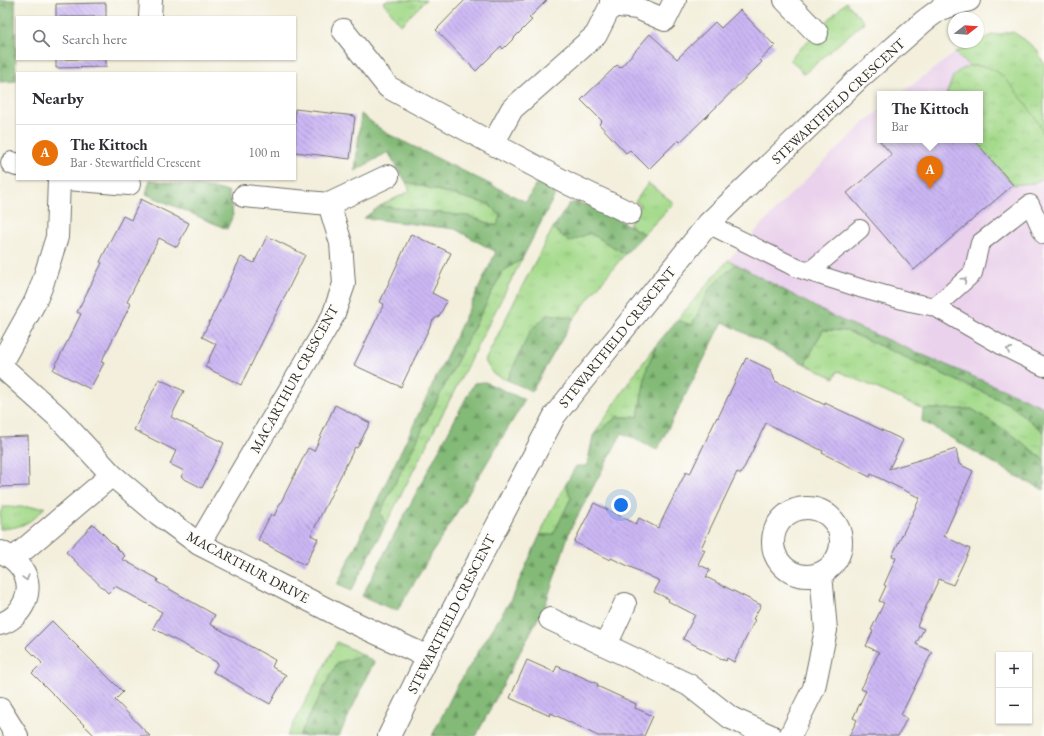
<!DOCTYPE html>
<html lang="en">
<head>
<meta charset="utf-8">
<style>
  body { margin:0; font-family:"EB Garamond",serif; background:#f7f7f7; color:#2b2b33 }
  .controls { position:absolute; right:12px; bottom:12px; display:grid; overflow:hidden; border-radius:0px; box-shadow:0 1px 3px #0004 }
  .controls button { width:36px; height:36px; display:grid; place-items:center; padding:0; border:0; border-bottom:1px solid #e1e1e2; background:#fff; color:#2b2b33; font:20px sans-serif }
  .compass { position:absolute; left:948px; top:12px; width:36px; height:36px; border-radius:50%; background:#fff; box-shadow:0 1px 3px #0004; rotate:73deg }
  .you { position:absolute; left:621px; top:505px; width:14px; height:14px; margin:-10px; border:3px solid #fff; border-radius:50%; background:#1a73e8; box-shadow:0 0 0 6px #1a73e833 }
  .badge { display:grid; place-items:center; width:26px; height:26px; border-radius:50%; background:#0b8043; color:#fff; font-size:13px; font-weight:700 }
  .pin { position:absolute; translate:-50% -33px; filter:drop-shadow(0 1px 2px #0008) }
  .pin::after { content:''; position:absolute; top:21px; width:14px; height:12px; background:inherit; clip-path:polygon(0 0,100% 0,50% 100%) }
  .popup { position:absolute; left:877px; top:91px; width:106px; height:52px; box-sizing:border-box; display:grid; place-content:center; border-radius:0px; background:#fff; filter:drop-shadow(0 1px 3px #0005); font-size:13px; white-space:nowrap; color:#7c7c81 }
  .popup b { font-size:15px; color:#2b2b33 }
  .popup::after { content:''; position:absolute; left:50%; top:100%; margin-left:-8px; border:8px solid transparent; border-top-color:#fff }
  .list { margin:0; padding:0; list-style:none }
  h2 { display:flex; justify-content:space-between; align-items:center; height:52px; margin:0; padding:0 16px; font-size:17px }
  h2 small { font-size:13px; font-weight:400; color:#7c7c81 }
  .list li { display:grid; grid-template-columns:26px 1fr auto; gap:12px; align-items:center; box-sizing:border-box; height:56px; padding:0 16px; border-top:1px solid #e1e1e2 }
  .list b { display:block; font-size:15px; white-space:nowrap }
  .list p { margin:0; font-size:13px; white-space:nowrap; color:#7c7c81 }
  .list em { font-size:13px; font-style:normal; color:#7c7c81 }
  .icon { flex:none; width:22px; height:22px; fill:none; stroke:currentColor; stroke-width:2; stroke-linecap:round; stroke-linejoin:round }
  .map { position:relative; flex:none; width:1044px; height:736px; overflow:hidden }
  .search { position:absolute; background:#fff; box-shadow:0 1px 3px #0004; left:16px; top:16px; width:280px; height:44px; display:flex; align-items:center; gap:10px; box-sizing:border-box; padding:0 14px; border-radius:0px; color:#7c7c81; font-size:15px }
  .panel { position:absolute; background:#fff; box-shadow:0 1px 3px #0004; left:16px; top:72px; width:280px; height:108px; border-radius:0px }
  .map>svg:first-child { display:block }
  .built { fill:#ead1ec }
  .grass { fill:url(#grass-tufts); stroke:#68825b }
  .forest { fill:url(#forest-firs); stroke:#577251 }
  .park { fill:url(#park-crowns); stroke:#68825b }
  .building { fill:url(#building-back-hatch) }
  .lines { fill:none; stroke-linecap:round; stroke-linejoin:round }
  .service-casing { stroke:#717069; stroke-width:20 }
  .minor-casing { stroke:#717069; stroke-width:24 }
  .tertiary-casing { stroke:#717069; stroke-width:24 }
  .service { stroke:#fff; stroke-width:18 }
  .minor { stroke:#fff; stroke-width:22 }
  .tertiary { stroke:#fff; stroke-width:22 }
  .oneway { stroke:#a0a0a0 }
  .labels { text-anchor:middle; stroke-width:3.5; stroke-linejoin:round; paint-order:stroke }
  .street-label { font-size:14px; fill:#2b2b2b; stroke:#fdfcf7 }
</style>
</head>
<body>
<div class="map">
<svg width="1044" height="736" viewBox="0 0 1044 736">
  <defs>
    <pattern id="grass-tufts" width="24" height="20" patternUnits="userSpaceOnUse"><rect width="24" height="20" fill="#a4da8b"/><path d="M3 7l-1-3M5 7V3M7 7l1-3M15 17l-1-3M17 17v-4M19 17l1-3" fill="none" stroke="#8dbb78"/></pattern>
    <pattern id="forest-firs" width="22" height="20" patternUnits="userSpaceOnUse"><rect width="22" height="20" fill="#83ba77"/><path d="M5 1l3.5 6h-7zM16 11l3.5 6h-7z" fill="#6b9762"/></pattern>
    <pattern id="park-crowns" width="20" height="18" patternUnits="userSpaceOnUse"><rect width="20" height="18" fill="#a4da8b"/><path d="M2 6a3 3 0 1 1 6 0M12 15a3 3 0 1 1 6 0" fill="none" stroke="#8dbb78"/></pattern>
    <pattern id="building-back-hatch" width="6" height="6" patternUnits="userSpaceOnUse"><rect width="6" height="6" fill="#ccb7f4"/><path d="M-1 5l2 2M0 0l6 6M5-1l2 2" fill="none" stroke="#a695c6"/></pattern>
  </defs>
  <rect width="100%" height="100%" fill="#fdfcf7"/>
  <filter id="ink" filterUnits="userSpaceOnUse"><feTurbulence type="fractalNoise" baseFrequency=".025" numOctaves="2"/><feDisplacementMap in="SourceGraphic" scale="8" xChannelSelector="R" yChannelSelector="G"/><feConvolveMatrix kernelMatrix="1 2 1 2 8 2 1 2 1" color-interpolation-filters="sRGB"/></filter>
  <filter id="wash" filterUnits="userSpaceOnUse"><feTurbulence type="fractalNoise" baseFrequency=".012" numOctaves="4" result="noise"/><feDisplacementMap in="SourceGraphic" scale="16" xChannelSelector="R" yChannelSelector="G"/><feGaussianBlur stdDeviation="0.9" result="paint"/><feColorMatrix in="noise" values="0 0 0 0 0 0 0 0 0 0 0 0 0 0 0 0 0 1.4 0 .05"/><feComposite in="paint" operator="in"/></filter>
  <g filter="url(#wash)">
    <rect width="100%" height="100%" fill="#f3efdc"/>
    <path class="built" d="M 955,53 L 1044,135 L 1044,407 L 832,316 L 728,260 L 792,193 L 867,120 L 880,110 L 880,140 L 980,140 L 980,94 L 900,94 Z"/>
    <path class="grass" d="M 388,0 L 426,0 L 401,25 L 383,2 Z
      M 846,2 L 864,22 L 804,74 L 790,59 Z
      M 1013,32 L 1025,40 L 1037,50 L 1044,64 L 1044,135 L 1039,124 L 982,66 L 969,66 L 955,53 L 992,35 Z
      M 406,182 L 488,204 L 500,215 L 498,226 L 468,216 L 380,206 L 410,191 Z
      M 648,183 L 674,203 L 644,234 L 629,225 L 641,205 L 635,202 Z
      M 553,228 L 569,242 L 590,233 L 625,254 L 600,284 L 574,318 L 549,314 L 531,330 L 507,380 L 493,374 L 485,361 L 519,292 Z
      M 522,259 L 386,524 L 380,513 L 502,272 Z
      M 728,260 L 736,264 L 710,288 L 692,326 L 677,320 Z
      M 823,330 L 847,331 L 1009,404 L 1044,432 L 1044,460 L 1014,436 L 972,409 L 923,409 L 838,371 L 834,378 L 805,364 Z
      M 657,344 L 647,367 L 638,417 L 617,417 L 593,436 L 631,379 Z
      M 566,484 L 571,498 L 553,535 L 540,535 L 551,510 Z
      M 3,507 L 45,507 C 31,523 21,528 0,529 L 0,513 Z
      M 337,642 L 363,655 L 337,663 L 299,736 L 287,736 Z"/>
    <path class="forest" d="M 0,0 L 15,0 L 16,81 L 0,82 Z
      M 361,114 L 386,133 L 526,202 L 537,182 L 556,193 L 522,259 L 502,272 L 380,513 L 386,524 L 351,591 L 337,585 L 496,252 L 455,229 L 364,218 L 380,206 L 468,216 L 497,226 L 500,215 L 488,204 L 406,182 L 388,152 L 355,171 Z
      M 150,180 L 228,191 L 233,215 L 227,229 L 146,194 Z
      M 576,202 L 599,209 L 644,234 L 625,254 L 590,233 L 569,242 L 553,228 L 569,204 Z
      M 736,264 L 832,316 L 1044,407 L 1044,432 L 1009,404 L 847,331 L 823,330 L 805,364 L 723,322 L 657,450 L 622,433 L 570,530 L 546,603 L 476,736 L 432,736 L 456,688 L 510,601 L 540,535 L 553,535 L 571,498 L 566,484 L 576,466 L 587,466 L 593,436 L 617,417 L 638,417 L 647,367 L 657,344 L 677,320 L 692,325 L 710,288 Z
      M 549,314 L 574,318 L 532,391 L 507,380 L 531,330 Z
      M 485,382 L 525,400 L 397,611 L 389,608 L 362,596 L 474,383 Z
      M 923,409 L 972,409 L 1014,436 L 1044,460 L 1044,490 L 1018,477 L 922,421 Z
      M 363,655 L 374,662 L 339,736 L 299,736 L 337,663 Z"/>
    <path class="park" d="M 969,66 C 978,66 988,66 996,71 C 1009,80 1040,120 1044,135 C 1044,144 1044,167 1044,178 L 1034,183 L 1013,185 L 974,140 L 980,140 L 980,94 L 946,94 C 955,77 948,75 969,66 Z"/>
    <g id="blocks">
      <path class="building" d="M 465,0 L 547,0 L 529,18 L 532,20 L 503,49 L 501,46 L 476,71 L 436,30 Z
        M 106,3 L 106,17 L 56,17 L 56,4 Z
        M 740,10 L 775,46 L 760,60 L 762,62 L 709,114 L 680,142 L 678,140 L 649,169 L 630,150 L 626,153 L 599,124 L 602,121 L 581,100 L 617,65 L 620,68 L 650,34 L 677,59 L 715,22 L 721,28 Z
        M 56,59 L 106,59 L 106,67 L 56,68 Z
        M 295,109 L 355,116 L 350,159 L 295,152 Z
        M 879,140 L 974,140 L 1013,185 L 914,270 L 847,193 L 892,155 Z
        M 141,199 L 189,223 L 177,247 L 159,238 L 127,302 L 131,304 L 101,362 L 104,363 L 90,389 L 53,370 L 81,314 L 77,312 L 102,263 L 100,262 L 111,239 L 123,216 L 131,220 Z
        M 411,234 L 451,253 L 432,293 L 447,301 L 439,316 L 433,320 L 401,387 L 354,365 L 384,304 L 380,302 Z
        M 267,236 L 305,255 L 241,385 L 205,367 L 216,344 L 202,337 L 241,257 L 254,263 Z
        M 746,358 L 771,370 L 775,381 L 825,405 L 825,403 L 903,440 L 889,469 L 956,449 L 959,464 L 973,471 L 944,536 L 970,549 L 953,585 L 939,579 L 917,626 L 924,629 L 916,644 L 932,652 L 901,715 L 907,718 L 898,736 L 849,736 L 857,720 L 853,718 L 866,691 L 861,689 L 879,652 L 866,646 L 873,631 L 871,630 L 884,603 L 879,601 L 886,586 L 884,585 L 896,558 L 892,556 L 920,498 L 871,474 L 870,477 L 822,453 L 823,451 L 766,423 L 741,474 L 737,472 L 701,548 L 705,550 L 698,564 L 710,570 L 706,577 L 761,605 L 753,619 L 755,620 L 734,662 L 727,658 L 726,661 L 683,639 L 695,615 L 668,601 L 669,599 L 654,592 L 660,581 L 611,558 L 610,560 L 574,542 L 594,503 L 636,524 L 639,518 L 658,528 L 686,472 L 690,474 L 717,417 L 718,418 Z
        M 159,379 L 184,391 L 171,417 L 224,443 L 202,488 L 181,477 L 184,471 L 170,464 L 176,451 L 134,430 Z
        M 335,405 L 370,423 L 357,448 L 355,447 L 311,535 L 318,539 L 305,565 L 258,540 L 271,514 L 274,516 L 308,448 L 314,451 Z
        M 28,436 L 29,486 L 0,487 L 0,437 Z
        M 93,524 L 125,556 L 122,559 L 158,579 L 157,582 L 215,615 L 210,624 L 275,660 L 272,667 L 286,675 L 270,704 L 213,672 L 218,663 L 153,628 L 162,612 L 115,586 L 108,593 L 66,552 Z
        M 52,621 L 123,692 L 115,700 L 150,736 L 95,736 L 32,673 L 42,663 L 26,647 Z
        M 527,660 L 554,672 L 557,666 L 598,684 L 597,686 L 636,704 L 635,708 L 653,716 L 644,736 L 598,736 L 551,713 L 550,716 L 510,698 Z"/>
    </g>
  </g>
  <g filter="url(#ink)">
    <use href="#blocks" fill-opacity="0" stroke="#717069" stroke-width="1"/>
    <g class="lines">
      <g class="service-casing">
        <path id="service" d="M 708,224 L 797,268 L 860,288 L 910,302 L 935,307 L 1008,349 L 1044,367
          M 809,272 L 860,229
          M 935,307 L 973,273 L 980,243 L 1030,204 L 1044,235"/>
      </g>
      <g class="minor-casing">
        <path id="minor" d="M 611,0 L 611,5 L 596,35 L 512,109 L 493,144 L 571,185 L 630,213
          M 785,0 L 817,33
          M 611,5 L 637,8 L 665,20 L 675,0
          M 150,17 L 151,0
          M 343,30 L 388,87 L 493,144
          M 12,163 L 17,165
          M 67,179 L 129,184
          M 329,204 L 388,176
          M 0,365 L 58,417 L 112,475 L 157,513 L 199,544 L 344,618 L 428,657
          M 0,365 L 35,302 L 42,285 L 57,237 L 59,179
          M773 542a34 34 0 1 1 68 0a34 34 0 1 1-68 0Z
          M 199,544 L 333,316 L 344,284 L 341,243 L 329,204 L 244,196
          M 14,558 L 112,475
          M 550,619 L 689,685 L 731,718 L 771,736
          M 0,624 C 22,618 36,590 22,569 C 17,561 10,556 1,552
          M 606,645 L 625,604
          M 0,709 L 17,736
          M 790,736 L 814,688 L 826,630 L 821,574"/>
      </g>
      <g class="tertiary-casing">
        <path id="tertiary" d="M 389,736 L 428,657 L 555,415 L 708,224 L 856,81 L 924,21 L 940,9 L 969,0"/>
      </g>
      <use href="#service" class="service"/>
      <use href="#minor" class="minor"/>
      <use href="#tertiary" class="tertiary"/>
    </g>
    <defs><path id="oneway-chevron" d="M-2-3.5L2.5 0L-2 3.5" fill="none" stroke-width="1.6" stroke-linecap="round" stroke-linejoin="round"/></defs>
    <g class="oneway">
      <use href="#oneway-chevron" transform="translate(964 280) rotate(-42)"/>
      <use href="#oneway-chevron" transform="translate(1009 350) rotate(-152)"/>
      <use href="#oneway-chevron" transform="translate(26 578) rotate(74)"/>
    </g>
  </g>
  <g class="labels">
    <g class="street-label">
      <text transform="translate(838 101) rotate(-43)" y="5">STEWARTFIELD CRESCENT</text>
      <text transform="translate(617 337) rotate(-51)" y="5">STEWARTFIELD CRESCENT</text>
      <text transform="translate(294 379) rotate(-61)" y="5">MACARTHUR CRESCENT</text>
      <text transform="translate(248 567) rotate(28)" y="5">MACARTHUR DRIVE</text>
      <text transform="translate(451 614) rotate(-63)" y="5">STEWARTFIELD CRESCENT</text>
    </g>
  </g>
</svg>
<div class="controls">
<button>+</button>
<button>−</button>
</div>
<svg class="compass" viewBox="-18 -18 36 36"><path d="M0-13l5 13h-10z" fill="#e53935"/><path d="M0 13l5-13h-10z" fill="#7c7c81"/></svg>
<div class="you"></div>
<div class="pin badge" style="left:930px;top:189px;background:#e8710a">A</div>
<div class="popup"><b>The Kittoch</b>Bar</div>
<div class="search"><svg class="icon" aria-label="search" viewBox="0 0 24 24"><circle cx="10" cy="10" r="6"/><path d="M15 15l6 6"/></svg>Search here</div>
<section class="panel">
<h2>Nearby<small></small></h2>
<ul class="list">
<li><span class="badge" style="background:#e8710a">A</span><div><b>The Kittoch</b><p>Bar · Stewartfield Crescent</p></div><em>100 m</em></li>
</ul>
</section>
</div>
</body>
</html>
